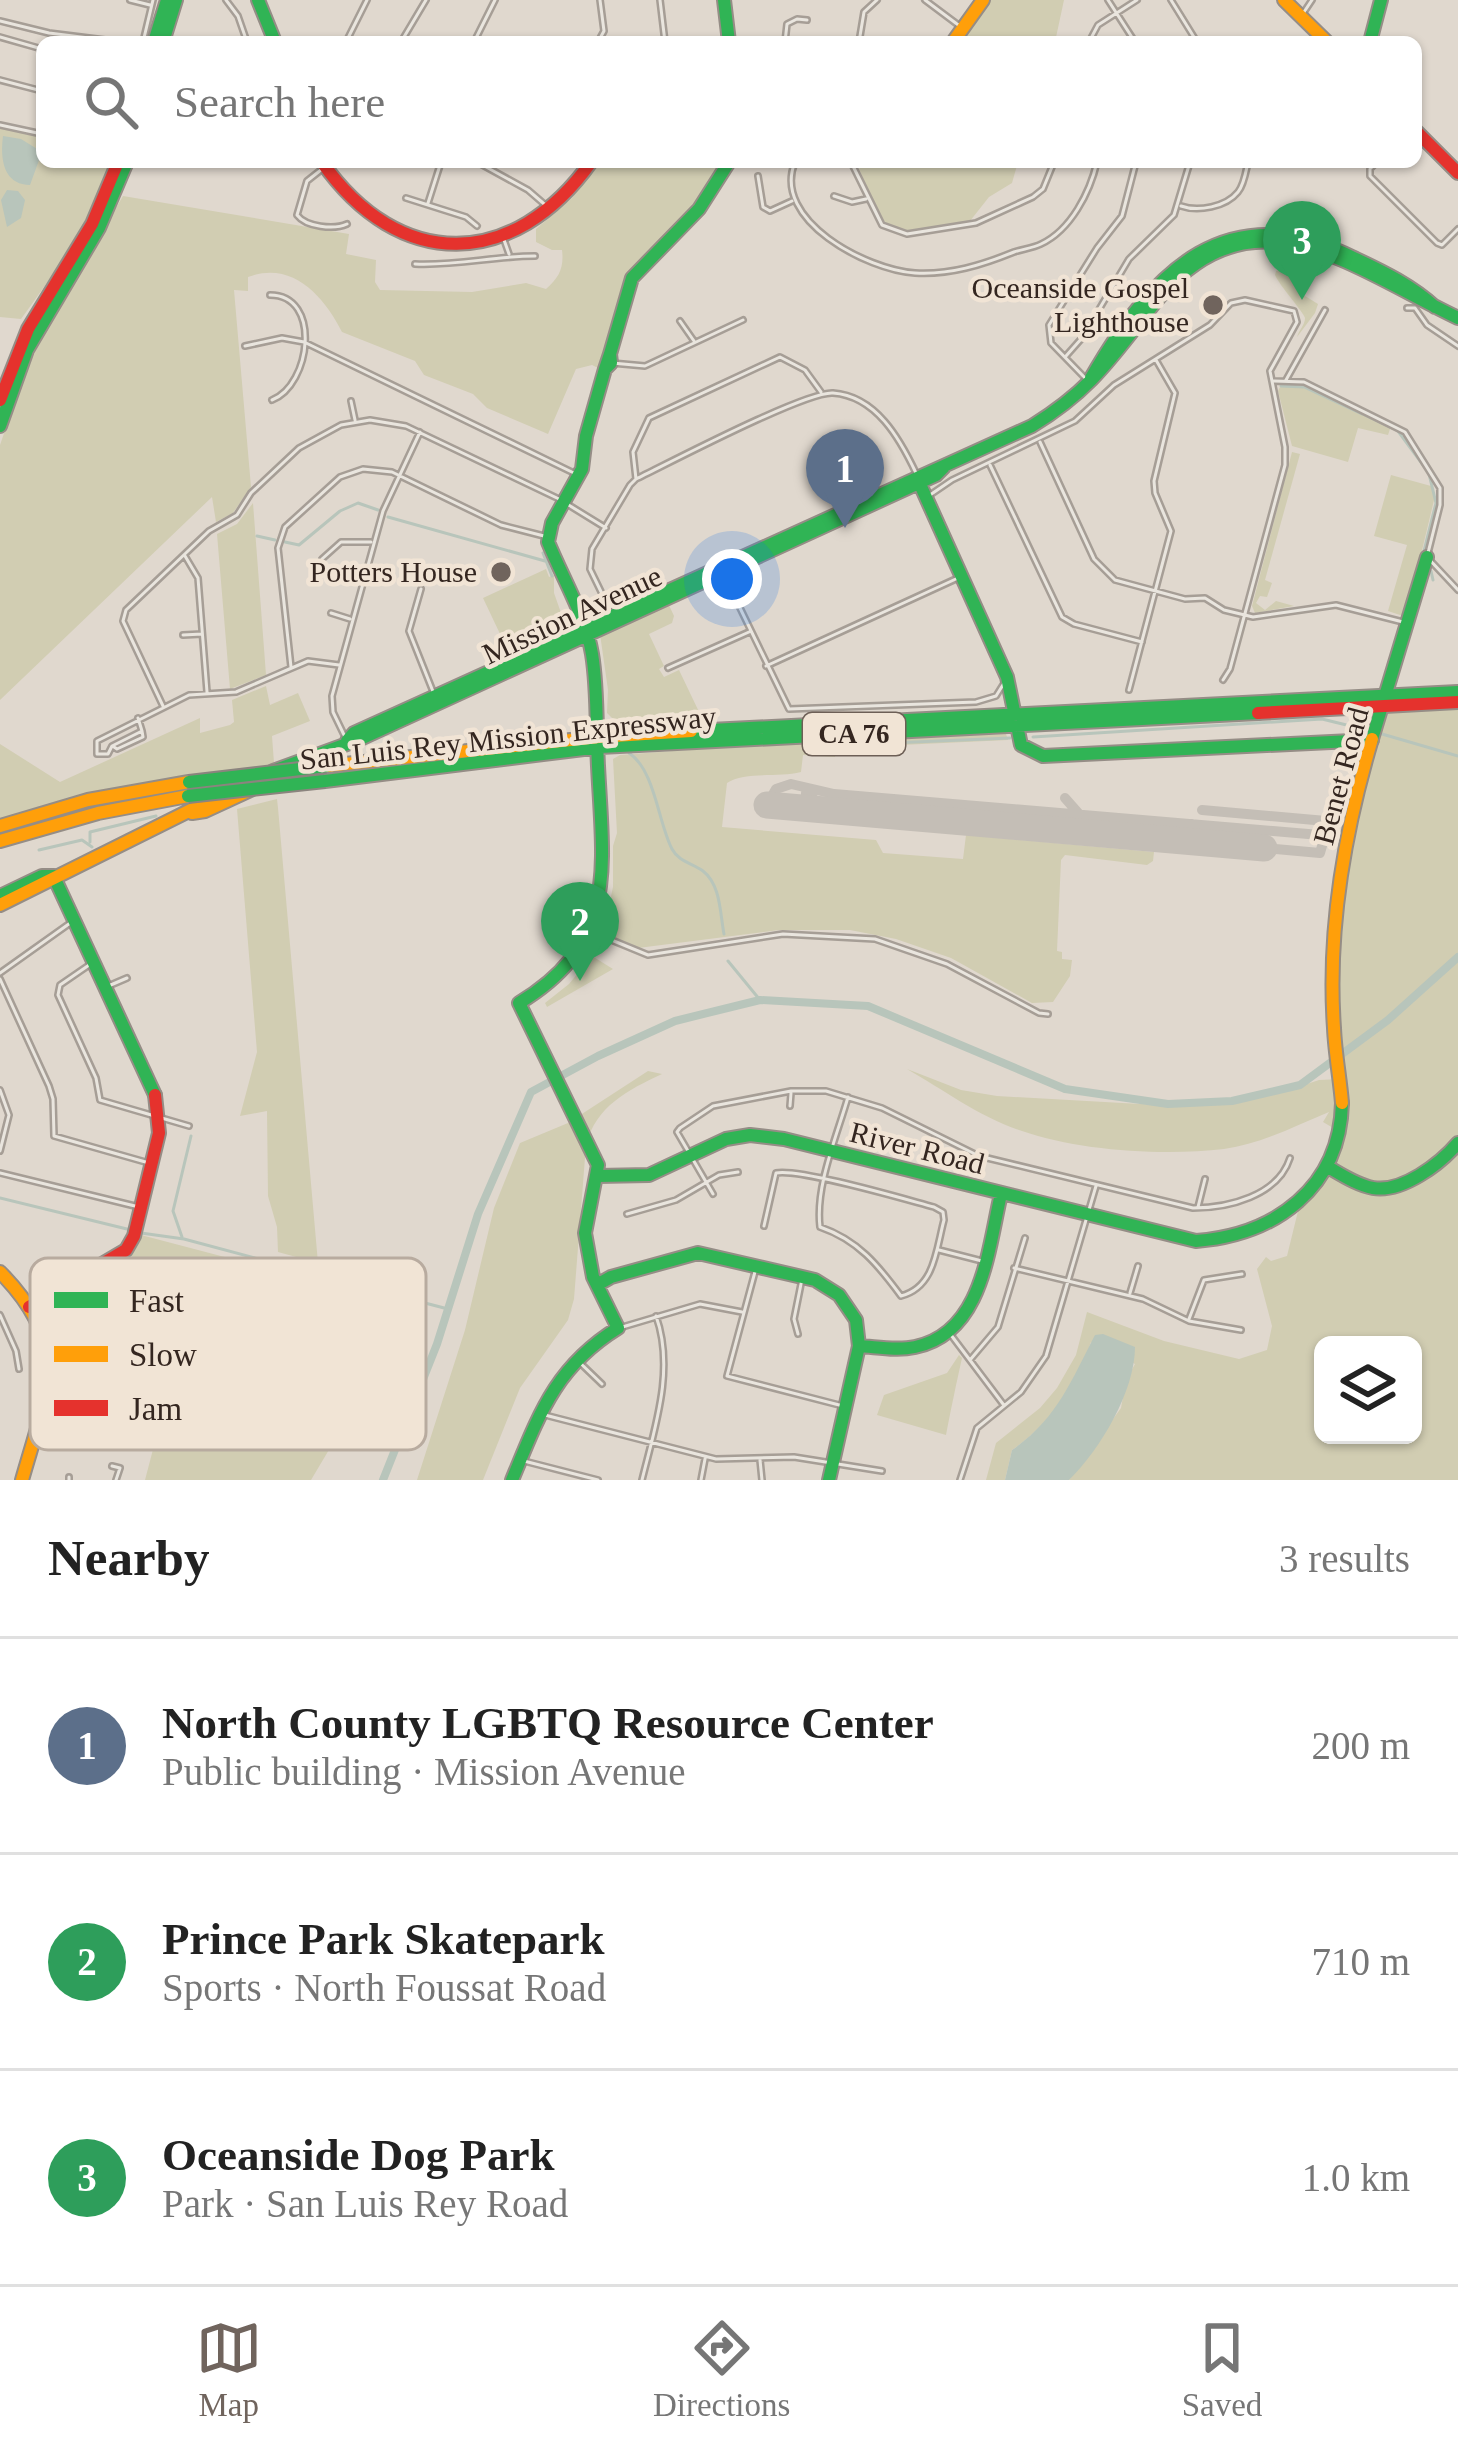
<!DOCTYPE html>
<html lang="en">
<head>
<meta charset="utf-8">
<style>
  body { margin:0; font-family:Georgia,serif; background:#f2f2f2; color:#222 }
  .controls { position:absolute; right:36px; bottom:36px; display:grid; overflow:hidden; border-radius:18px; box-shadow:0 3px 9px #0004 }
  .controls button { width:108px; height:108px; display:grid; place-items:center; padding:0; border:0; border-bottom:3px solid #e0e0e0; background:#fff; color:#222; font:60px sans-serif }
  .you { position:absolute; left:732px; top:579px; width:42px; height:42px; margin:-30px; border:9px solid #fff; border-radius:50%; background:#1a73e8; box-shadow:0 0 0 18px #1a73e833 }
  .badge { display:grid; place-items:center; width:78px; height:78px; border-radius:50%; background:#70645d; color:#fff; font-size:39px; font-weight:700 }
  .pin { position:absolute; translate:-50% -99px; filter:drop-shadow(0 3px 6px #0008) }
  .pin::after { content:''; position:absolute; top:63px; width:42px; height:36px; background:inherit; clip-path:polygon(0 0,100% 0,50% 100%) }
  .list { margin:0; padding:0; list-style:none }
  h2 { display:flex; justify-content:space-between; align-items:center; height:156px; margin:0; padding:0 48px; font-size:51px }
  h2 small { font-size:39px; font-weight:400; color:#767676 }
  .list li { display:grid; grid-template-columns:78px 1fr auto; gap:36px; align-items:center; box-sizing:border-box; height:216px; padding:0 48px; border-top:3px solid #e0e0e0 }
  .list b { display:block; font-size:45px; white-space:nowrap }
  .list p { margin:0; font-size:39px; white-space:nowrap; color:#767676 }
  .list em { font-size:39px; font-style:normal; color:#767676 }
  .icon { flex:none; width:66px; height:66px; fill:none; stroke:currentColor; stroke-width:2; stroke-linecap:round; stroke-linejoin:round }
  .map { position:relative; flex:none; width:1458px; height:1480px; overflow:hidden }
  .search { position:absolute; background:#fff; box-shadow:0 3px 9px #0004; left:36px; right:36px; top:36px; height:132px; display:flex; align-items:center; gap:30px; box-sizing:border-box; padding:0 42px; border-radius:18px; color:#767676; font-size:45px }
  .sheet { height:804px; background:#fff }
  nav { display:flex; justify-content:space-around; align-items:center; box-sizing:border-box; height:168px; border-top:3px solid #e0e0e0; background:#fff; font-size:33px; color:#767676 }
  nav a { display:grid; justify-items:center; gap:6px }
  nav .on { color:#70645d }
  .map>svg:first-child { display:block }
  .green { fill:#d1cdb2; fill-rule:evenodd }
  .water { fill:#b8c5bb }
  .lines { fill:none; stroke-linecap:round; stroke-linejoin:round }
  .stream { stroke:#b8c5bb; stroke-width:3 }
  .river { stroke:#b8c5bb; stroke-width:8 }
  .taxiway { stroke:#c4beb6; stroke-width:10 }
  .runway { stroke:#c4beb6; stroke-width:27 }
  .street-casing { stroke:#a69e96; stroke-width:8 }
  .fast-casing { stroke:#958d86; stroke-width:16 }
  .slow-casing { stroke:#958d86; stroke-width:16 }
  .jam-casing { stroke:#958d86; stroke-width:16 }
  .street { stroke:#e9e5de; stroke-width:3 }
  .fast { stroke:#30b455; stroke-width:12 }
  .slow { stroke:#ff9f0a; stroke-width:12 }
  .jam { stroke:#e5322d; stroke-width:12 }
  .fast-bridge-casing { stroke:#8b847e; stroke-width:16; stroke-linecap:butt }
  .fast-bridge { stroke:#30b455; stroke-width:12 }
  .poi-dot { fill:#70645d; stroke:#f1e4d5; stroke-width:4.5 }
  .labels { text-anchor:middle; stroke-width:9; stroke-linejoin:round; paint-order:stroke }
  .shield { fill:#f1e4d5; stroke:#6d5f56; stroke-width:3 }
  .shield-label { font-size:27px; font-weight:bold; fill:#342620 }
  .poi-label { font-size:30px; fill:#342620; stroke:#f1e4d5; text-anchor:end }
  .street-label { font-size:30px; fill:#342620; stroke:#f1e4d5 }
  .key { fill:#f1e4d5; stroke:#b8ab9f; stroke-width:3 }
  .key-label { font-size:33px; fill:#342620 }
</style>
</head>
<body>
<div class="map">
<svg width="1458" height="1480" viewBox="0 0 1458 1480">
  <rect width="100%" height="100%" fill="#e0d8ce"/>
  <path class="green" d="M 991,0 L 1064,0 L 1055,42 L 960,42 Z
    M 0,127 L 42,138 L 42,162 L 111,162 C 91,221 58,268 21,319 L 0,317 Z
    M 598,162 L 720,162 L 698,201 L 632,274 L 600,369 L 592,365 L 576,369 L 548,434 L 487,408 L 473,394 L 424,375 L 415,361 L 342,332 C 324,296 292,260 248,277 L 248,291 L 234,290 L 251,487 L 233,513 L 216,522 L 212,497 L 0,700 L 0,445 L 35,344 L 123,196 L 349,234 L 346,254 L 376,260 L 375,282 L 380,290 L 472,292 L 526,283 L 546,289 C 560,277 564,267 562,250 L 552,250 L 536,242 L 536,229 L 572,198 Z
    M 863,162 L 1018,162 L 1012,183 L 989,197 L 970,221 C 949,227 902,240 885,222 C 873,209 866,184 859,169 Z
    M 1289,269 L 1297,291 L 1318,304 L 1315,313 L 1297,337 C 1299,330 1305,325 1305,318 C 1305,314 1279,285 1275,275 L 1276,271 Z
    M 1294,384 L 1391,426 L 1388,435 L 1358,428 L 1348,462 L 1292,446 L 1278,391 L 1281,385 Z
    M 1292,452 L 1300,454 L 1265,580 L 1272,583 L 1267,597 L 1260,596 L 1256,603 L 1265,610 L 1276,601 L 1294,606 L 1255,613 L 1252,606 Z
    M 1391,475 L 1431,486 L 1435,496 L 1406,617 L 1388,611 L 1407,545 L 1374,536 Z
    M 253,503 L 266,675 L 230,689 L 217,534 L 237,524 Z
    M 546,569 L 549,577 L 554,575 L 554,593 L 566,627 L 510,655 L 483,598 Z
    M 667,601 L 674,616 L 672,623 L 649,634 L 664,666 L 659,669 L 664,677 L 679,670 L 701,716 L 615,721 L 607,713 L 608,690 L 600,634 Z
    M 266,686 L 270,705 L 298,693 L 310,721 L 272,736 L 274,763 L 241,779 L 239,769 L 0,822 L 0,744 L 60,782 L 200,718 L 200,733 L 230,725 L 234,722 L 232,700 Z
    M 1382,708 L 1458,708 L 1458,1480 L 1069,1480 L 1121,1408 L 1126,1380 L 1135,1364 L 1091,1342 C 1076,1387 1051,1423 1012,1450 L 1005,1480 L 986,1480 L 996,1443 L 1040,1408 L 1057,1388 L 1076,1355 L 1087,1312 L 1164,1341 L 1239,1359 L 1267,1350 L 1272,1326 L 1257,1269 L 1266,1257 L 1271,1261 L 1287,1256 L 1300,1203 L 1314,1188 L 1340,1132 L 1323,1122 L 1329,1112 C 1295,1126 1261,1144 1224,1149 C 1164,1156 1079,1151 1022,1131 C 981,1118 944,1090 907,1069 L 961,1090 L 997,1096 L 1140,1104 L 1210,1105 L 1283,1092 L 1319,1080 L 1341,1079 L 1334,1035 L 1341,872 ZM 1323,1345 L 1413,1345 L 1413,1435 L 1323,1435 Z
    M 1006,734 L 1008,740 L 836,748 L 835,757 L 803,755 L 801,772 C 778,778 744,771 727,783 L 722,827 L 876,840 L 883,853 L 963,859 L 966,835 L 1154,852 L 1153,861 L 1147,865 L 1065,855 L 1061,860 L 1057,951 L 1062,952 L 1062,959 L 1072,960 L 1070,976 L 1053,1002 L 1032,1003 L 951,958 L 896,939 L 850,930 L 779,930 L 638,948 L 603,932 L 613,887 L 613,846 L 617,833 L 613,759 L 620,755 L 805,741 Z
    M 277,799 L 278,808 L 318,1263 L 278,1252 L 277,1227 L 268,1196 L 267,1111 L 240,1116 L 257,1052 L 237,809 Z
    M 592,956 L 613,969 L 547,1007 L 545,1003 L 569,984 Z
    M 648,1071 L 662,1074 C 628,1090 596,1106 586,1145 L 574,1299 L 568,1320 L 520,1388 L 483,1480 L 417,1480 L 465,1330 L 494,1208 L 520,1143 L 568,1123 Z
    M 141,1235 L 392,1301 L 361,1396 L 311,1480 L 145,1480 L 190,1308 L 185,1318 C 141,1308 130,1311 104,1271 L 131,1254 Z
    M 959,1355 L 962,1358 C 956,1385 951,1409 946,1435 L 877,1415 L 884,1395 L 947,1373 Z"/>
  <path class="water" d="M 3,136 L 21,139 L 42,152 L 30,185 C 3,185 0,158 3,136 Z
    M 7,190 L 18,191 L 25,200 L 21,218 L 7,227 L 1,200 Z
    M 1103,1334 L 1135,1347 C 1135,1391 1100,1450 1069,1480 L 1005,1480 L 1012,1450 C 1057,1419 1071,1381 1095,1335 Z"/>
  <g class="lines">
    <path class="stream" d="M 1281,386 L 1304,387 L 1362,414
      M 1365,415 L 1392,428
      M 1398,431 L 1426,469
      M 388,517 L 545,561
      M 257,536 L 275,540
      M 285,542 L 299,545 L 340,511 L 358,503 L 378,510
      M 543,553 L 552,576
      M 1420,567 L 1436,503 L 1429,474
      M 1431,571 L 1433,580
      M 1382,734 L 1458,756
      M 1033,737 L 1322,719 L 1371,731
      M 890,743 L 1010,738
      M 629,753 C 655,770 658,822 672,849 C 679,862 692,863 703,871 C 721,885 720,914 724,934
      M 90,842 L 90,832 L 156,816
      M 39,850 L 82,840 L 92,847
      M 728,961 L 760,1000
      M 0,1198 L 131,1230
      M 141,1233 L 184,1239 L 389,1294
      M 182,1237 L 173,1211 L 191,1136
      M 402,1297 L 448,1309"/>
    <path class="river" d="M 383,1480 L 437,1344 L 478,1214 L 531,1092 L 598,1056 L 675,1021 L 760,1000 L 868,1006 L 1065,1089 L 1168,1104 L 1232,1101 L 1300,1085 L 1388,1020 L 1458,957"/>
    <path class="taxiway" d="M 1065,798 L 1080,815
      M 767,805 L 776,789 L 791,784 L 834,794 L 1320,835 L 1324,839 L 1320,853 L 1264,848
      M 805,808 L 806,793 L 814,792
      M 1202,810 L 1326,821
      M 890,816 L 899,811 L 894,799
      M 1099,817 L 1093,827 L 1102,834
      M 1037,828 L 1058,813
      M 1192,841 L 1185,834 L 1192,824
      M 1241,846 L 1256,830"/>
    <path class="runway" d="M 767,805 L 1264,848"/>
    <g class="street-casing">
      <path id="street" d="M 130,0 L 150,5
        M 226,0 L 238,16 L 247,42
        M 660,0 L 665,42
        M 925,0 L 961,27
        M 1108,0 L 1135,42
        M 1171,0 L 1197,42
        M 1302,15 L 1312,0
        M 0,21 L 49,33 L 121,42
        M 0,37 L 42,49
        M 143,42 L 153,0
        M 346,42 L 367,0
        M 401,42 L 426,0
        M 474,42 L 495,0
        M 598,42 L 604,31 L 600,0
        M 785,42 L 787,24 L 797,19 L 807,20
        M 859,42 L 864,12 L 877,0
        M 1089,42 L 1098,25 L 1137,0
        M 0,80 L 42,91
        M 0,125 L 42,134
        M 331,162 L 307,181 L 297,215 C 306,227 334,230 347,224
        M 477,162 L 528,190 L 550,209
        M 795,162 C 771,220 867,270 915,273 C 950,275 982,265 1014,252 C 1023,249 1033,248 1041,244 C 1071,230 1090,192 1097,162
        M 851,162 L 882,225 L 907,234 L 976,223 L 1033,197 L 1043,189 L 1054,162
        M 1377,162 L 1370,169 L 1370,176 L 1437,243 L 1442,245 L 1458,229
        M 758,176 L 763,207 L 770,211 L 792,201
        M 834,196 L 852,202 L 866,199
        M 406,198 L 466,217 L 477,226
        M 428,203 L 441,162
        M 1181,206 C 1198,212 1226,207 1238,192 C 1244,185 1246,171 1248,162
        M 503,237 L 509,254
        M 415,264 C 457,266 494,256 535,256
        M 270,295 C 322,295 311,385 272,400
        M 1407,308 L 1415,308 L 1427,325 L 1458,346
        M 680,321 L 694,341
        M 245,346 L 282,338 L 304,342 L 578,475
        M 1066,356 L 1082,338 L 1129,259 L 1174,215 L 1190,162
        M 612,363 L 645,366 L 743,320
        M 1286,380 L 1325,310
        M 1088,381 L 1051,343 L 1049,325 L 1097,248 L 1122,216 L 1136,162
        M 1274,381 L 1304,382 L 1405,432 L 1440,488 L 1440,505 L 1427,557 L 1458,590
        M 351,401 L 355,420
        M 1040,442 L 1094,559 L 1115,580 L 1185,599 L 1205,598 L 1224,610 L 1253,617 L 1336,605 L 1403,622
        M 990,465 L 1062,617 L 1074,624 L 1142,642
        M 636,479 L 633,452 L 649,418 L 780,357 L 805,370 L 821,392
        M 927,497 L 952,480 L 1075,421 L 1114,385 L 1210,325 L 1231,303 L 1245,300 L 1294,311 L 1297,322 L 1270,371 L 1285,447 L 1285,465 L 1230,669 L 1223,680
        M 567,504 L 606,528
        M 185,556 L 198,578 L 207,692
        M 322,559 L 341,542 L 371,542
        M 725,577 L 789,709 L 976,702 L 996,696 L 1006,680
        M 421,589 L 409,631 L 434,694
        M 618,599 L 607,604 L 590,569 L 592,549 L 630,485 L 636,479 C 669,463 806,391 833,393 C 876,396 900,439 916,473
        M 331,613 L 350,619
        M 183,635 L 202,634
        M 766,666 L 958,578
        M 291,667 L 278,548 L 285,527 L 340,477 L 363,469 L 392,472 L 501,525 L 544,536
        M 668,668 L 749,632
        M 1129,690 L 1171,531 L 1155,493 L 1154,481 L 1175,393 L 1156,360
        M 163,706 L 123,621 L 126,610 L 209,531 L 237,515 L 251,493 L 299,448 L 341,425 L 370,420 L 406,426 L 559,499
        M 138,718 L 142,731 L 112,746 L 108,754 L 97,754 L 97,741 L 189,695 L 236,692 L 308,661 L 339,665
        M 346,739 L 333,712 L 332,696 L 383,511 L 420,432
        M 114,747 L 117,749 L 143,737 L 142,731
        M 592,932 L 648,955 L 783,934 L 875,939 L 947,964 L 1039,1013 L 1048,1014
        M 92,963 L 60,985 L 58,995 L 96,1078 L 100,1100 L 189,1126
        M 0,973 L 73,921
        M 0,979 L 49,1086 L 53,1099 L 54,1136 L 149,1163
        M 106,987 L 127,978
        M 0,1090 L 9,1115 L 0,1151
        M 790,1106 L 791,1093
        M 0,1173 L 139,1207
        M 713,1194 L 677,1132 L 680,1128 L 713,1106 L 791,1091 L 826,1091 L 882,1108 L 979,1156 L 1193,1208 C 1228,1208 1278,1196 1290,1158
        M 1198,1207 L 1205,1179
        M 627,1214 L 676,1200 L 719,1175 L 738,1172
        M 764,1226 L 776,1173 C 799,1168 904,1199 934,1207 L 943,1212 L 944,1220 C 936,1250 935,1287 901,1296 C 878,1265 858,1240 820,1227 C 815,1186 837,1136 848,1097
        M 939,1250 L 982,1261
        M 756,1268 L 727,1376 L 843,1406
        M 1014,1268 L 1143,1299 L 1189,1321 L 1241,1330
        M 98,1270 L 118,1302 L 182,1321
        M 1130,1293 L 1138,1266
        M 0,1315 L 16,1351 L 19,1369
        M 1189,1319 L 1204,1280 L 1242,1274
        M 619,1328 L 700,1304 L 742,1312
        M 798,1334 L 794,1319 L 802,1279
        M 951,1335 L 1003,1404
        M 576,1359 L 602,1384
        M 970,1360 L 998,1327 L 1025,1238
        M 45,1403 L 93,1399 L 152,1414
        M 541,1414 L 716,1459 L 794,1457 L 882,1471
        M 88,1444 L 99,1402
        M 760,1460 L 762,1480
        M 524,1461 L 598,1480
        M 112,1466 L 120,1468 L 116,1480
        M 69,1480 L 69,1477
        M 642,1480 C 655,1427 675,1369 656,1316
        M 701,1480 L 705,1459
        M 960,1480 L 977,1428 L 1021,1392 L 1046,1356 L 1096,1186"/>
    </g>
    <g class="fast-casing">
      <path id="fast" d="M 258,0 L 275,42
        M 724,0 L 729,42
        M 154,42 L 167,0
        M 163,42 L 176,0
        M 1370,42 L 1381,0
        M 610,354 L 632,278 L 699,209 L 729,162
        M 610,354 L 611,363 L 605,369 Z
        M 1091,378 C 1154,269 1228,194 1356,259 C 1384,272 1412,286 1435,307
        M 0,426 L 27,350 L 99,228 L 127,162
        M 919,482 L 1007,677 L 1021,745 L 1043,756 L 1372,740
        M 691,731 L 1458,692
        M 1372,739 L 1427,557
        M 347,741 L 354,733 L 1032,426 C 1089,391 1109,361 1149,310 C 1248,181 1345,264 1458,318
        M 273,771 L 358,740 L 936,475 L 944,467
        M 325,781 L 600,747 L 1258,713
        M 54,877 L 155,1095
        M 0,896 L 42,876 L 54,876
        M 1328,1167 C 1342,1175 1357,1185 1373,1188 C 1402,1193 1440,1164 1458,1143
        M 598,1176 L 649,1175 L 726,1139 L 750,1135 L 784,1139 L 1196,1241 C 1275,1235 1340,1188 1342,1103
        M 597,1285 L 611,1277 L 698,1253 L 815,1280 L 839,1295 L 856,1320 L 859,1346 L 829,1480
        M 38,1324 L 48,1373
        M 859,1346 C 877,1347 897,1351 915,1347 C 983,1333 988,1249 1001,1194
        M 512,1480 C 539,1415 555,1367 618,1328 L 593,1277 L 585,1233 L 598,1165 L 519,1003 C 619,943 603,866 598,766 C 596,730 598,690 592,654 C 586,617 562,577 548,542 L 552,523 L 582,469 L 586,436 L 605,369"/>
    </g>
    <g class="slow-casing">
      <path id="slow" d="M 1284,0 L 1327,42
        M 953,42 L 983,0
        M 326,766 L 599,737 L 691,731
        M 192,813 L 205,811 L 287,773
        M 0,826 L 88,800 L 189,782
        M 0,841 L 98,813 L 188,796
        M 0,905 L 257,777
        M 1342,1103 C 1340,1078 1335,1053 1334,1028 C 1327,930 1344,833 1372,739
        M 0,1272 C 72,1345 47,1392 22,1480"/>
    </g>
    <g class="jam-casing">
      <path id="jam" d="M 1416,131 L 1458,173
        M 322,162 C 399,272 514,270 591,162
        M 0,400 L 28,329 L 92,224 L 118,162
        M 1258,713 L 1458,702
        M 29,1307 L 126,1250 L 134,1236 L 159,1133 L 155,1095"/>
    </g>
    <use href="#street" class="street"/>
    <use href="#fast" class="fast"/>
    <use href="#slow" class="slow"/>
    <use href="#jam" class="jam"/>
    <g class="fast-bridge-casing">
      <path id="fast-bridge" d="M 189,782 L 326,766
        M 188,796 L 325,781"/>
    </g>
    <use href="#fast-bridge" class="fast-bridge"/>
  </g>
  <g class="poi-dot">
    <circle cx="1213" cy="305" r="12"/>
    <circle cx="501" cy="572" r="12"/>
  </g>
  <g class="labels">
    <rect class="shield" x="803" y="713" width="102" height="42" rx="9"/>
    <g class="shield-label">
      <text x="854" y="743">CA 76</text>
    </g>
    <g class="poi-label">
      <text x="1189" y="298">Oceanside Gospel<tspan x="1189" dy="34">Lighthouse</tspan></text>
      <text x="477" y="582">Potters House</text>
    </g>
    <g class="street-label">
      <text transform="translate(572 615) rotate(-25)" y="10">Mission Avenue</text>
      <text transform="translate(508 738) rotate(-6)" y="10">San Luis Rey Mission Expressway</text>
      <text transform="translate(1341 776) rotate(-75)" y="10">Benet Road</text>
      <text transform="translate(917 1148) rotate(14)" y="10">River Road</text>
    </g>
  </g>
  <rect x="30" y="1258" width="396" height="192" rx="18" class="key"/>
  <rect x="54" y="1292" width="54" height="16" fill="#30b455"/>
  <rect x="54" y="1346" width="54" height="16" fill="#ff9f0a"/>
  <rect x="54" y="1400" width="54" height="16" fill="#e5322d"/>
  <g class="key-label">
    <text x="129" y="1312">Fast</text>
    <text x="129" y="1366">Slow</text>
    <text x="129" y="1420">Jam</text>
  </g>
</svg>
<div class="controls">
<button><svg class="icon" aria-label="layers" viewBox="0 0 24 24"><path d="M12 4l9 5-9 5-9-5zM3 14l9 5 9-5"/></svg></button>
</div>
<div class="you"></div>
<div class="pin badge" style="left:845px;top:528px;background:#5c6f8a">1</div>
<div class="pin badge" style="left:580px;top:981px;background:#2e9e5b">2</div>
<div class="pin badge" style="left:1302px;top:300px;background:#2e9e5b">3</div>
<div class="search"><svg class="icon" aria-label="search" viewBox="0 0 24 24"><circle cx="10" cy="10" r="6"/><path d="M15 15l6 6"/></svg>Search here</div>
</div>
<section class="sheet">
<h2>Nearby<small>3 results</small></h2>
<ul class="list">
<li><span class="badge" style="background:#5c6f8a">1</span><div><b>North County LGBTQ Resource Center</b><p>Public building · Mission Avenue</p></div><em>200 m</em></li>
<li><span class="badge" style="background:#2e9e5b">2</span><div><b>Prince Park Skatepark</b><p>Sports · North Foussat Road</p></div><em>710 m</em></li>
<li><span class="badge" style="background:#2e9e5b">3</span><div><b>Oceanside Dog Park</b><p>Park · San Luis Rey Road</p></div><em>1.0 km</em></li>
</ul>
</section>
<nav>
<a class="on"><svg class="icon" aria-label="map" viewBox="0 0 24 24"><path d="M3 6l6-2 6 2 6-2v14l-6 2-6-2-6 2zM9 4v14M15 6v14"/></svg>Map</a>
<a><svg class="icon" aria-label="directions" viewBox="0 0 24 24"><path d="M12 3l9 9-9 9-9-9zM9 14v-3h6M13 9l2 2-2 2"/></svg>Directions</a>
<a><svg class="icon" aria-label="saved" viewBox="0 0 24 24"><path d="M7 4h10v16l-5-4-5 4z"/></svg>Saved</a>
</nav>
</body>
</html>
